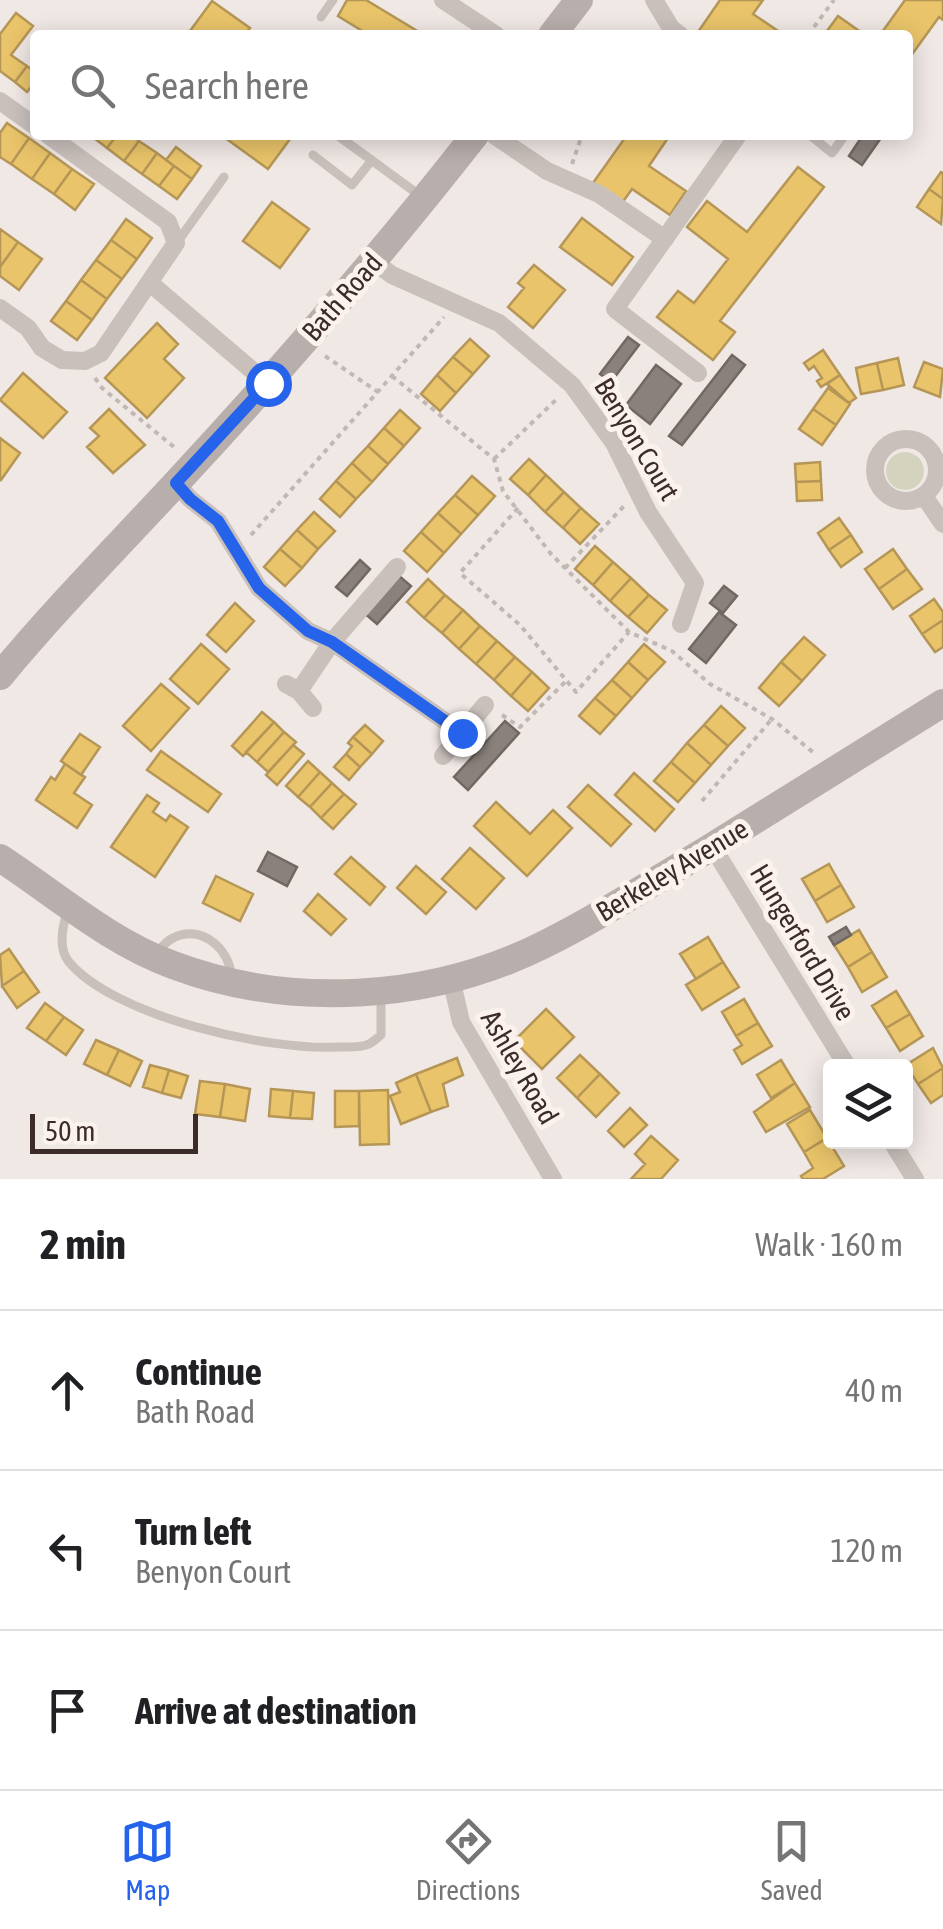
<!DOCTYPE html>
<html lang="en">
<head>
<meta charset="utf-8">
<style>
  body { margin:0; font-family:"Asap Condensed",sans-serif; background:#f6f6f6; color:#202124 }
  .controls { position:absolute; right:30px; bottom:30px; display:grid; overflow:hidden; border-radius:10px; box-shadow:0 5px 25px #0003 }
  .controls button { width:90px; height:90px; display:grid; place-items:center; padding:0; border:0; border-bottom:2px solid #e0e0e0; background:#fff; color:#202124; font:50px sans-serif }
  .scale { position:absolute; left:30px; bottom:25px; width:168px; box-sizing:border-box; padding-left:10px; border:5px solid #3b2c2a; border-top:0; font-size:28px; line-height:35px; white-space:nowrap; color:#3b2c2a; -webkit-text-stroke:8px #fbf2ed; paint-order:stroke }
  .stop { position:absolute; width:30px; height:30px; margin:-22px; border:8px solid #2563eb; border-radius:50%; background:#fff }
  .stop.end { background:#2563eb; border-color:#fff; box-shadow:0 2px 10px #0008 }
  .list { margin:0; padding:0; list-style:none }
  h2 { display:flex; justify-content:space-between; align-items:center; height:130px; margin:0; padding:0 40px; font-size:42px }
  h2 small { font-size:32px; font-weight:400; color:#757577 }
  .list li { display:grid; grid-template-columns:65px 1fr auto; gap:30px; align-items:center; box-sizing:border-box; height:160px; padding:0 40px; border-top:2px solid #e0e0e0 }
  .list b { display:block; font-size:38px; white-space:nowrap }
  .list p { margin:0; font-size:32px; white-space:nowrap; color:#757577 }
  .list em { font-size:32px; font-style:normal; color:#757577 }
  .icon { flex:none; width:55px; height:55px; fill:none; stroke:currentColor; stroke-width:2; stroke-linecap:round; stroke-linejoin:round }
  .map { position:relative; flex:none; width:943px; height:1179px; overflow:hidden }
  .search { position:absolute; background:#fff; box-shadow:0 5px 25px #0003; left:30px; right:30px; top:30px; height:110px; display:flex; align-items:center; gap:25px; box-sizing:border-box; padding:0 35px; border-radius:10px; color:#757577; font-size:38px }
  .sheet { height:610px; background:#fff }
  nav { display:flex; justify-content:space-around; align-items:center; box-sizing:border-box; height:140px; border-top:2px solid #e0e0e0; background:#fff; font-size:28px; color:#757577 }
  nav a { display:grid; justify-items:center; gap:5px }
  nav .on { color:#2563eb }
  .map>svg:first-child { display:block }
  .green { fill:#d4d4be }
  .homes { fill:#e9c46a; stroke:#b59657; stroke-width:2.5 }
  .industry { fill:#8a817c; stroke:#726863; stroke-width:2.5 }
  .lines { fill:none; stroke-linecap:round; stroke-linejoin:round }
  .path { stroke:#c1b8b5; stroke-width:4; stroke-dasharray:5 5; stroke-linecap:butt }
  .service { stroke:#c9c0bc; stroke-width:9 }
  .minor { stroke:#c9c0bc; stroke-width:18 }
  .primary { stroke:#b8aeab; stroke-width:28 }
  .route { stroke:#2563eb; stroke-width:12 }
  .labels { text-anchor:middle; stroke-width:10; stroke-linejoin:round; paint-order:stroke }
  .street-label { font-size:28px; fill:#3b2c2a; stroke:#fbf2ed }
</style>
</head>
<body>
<div class="map">
<svg width="943" height="1179" viewBox="0 0 943 1179">
  <rect width="100%" height="100%" fill="#f0e8e4"/>
  <path class="green" d="M886 471a19 19 0 1 1 38 0a19 19 0 1 1-38 0Z"/>
  <path class="homes" d="M 347,0 L 366,0 L 424,35 L 369,35 L 338,16 Z
    M 720,0 L 763,0 L 753,14 L 784,35 L 702,35 L 698,32 Z
    M 905,0 L 943,0 L 943,20 L 939,17 L 908,60 L 908,35 L 880,35 Z
    M 212,1 L 250,28 L 244,35 L 187,35 Z
    M 16,13 L 33,26 L 11,55 L 27,66 L 15,82 L 0,71 L 0,34 Z
    M 838,16 L 865,35 L 824,35 Z
    M 27,66 L 35,72 L 35,82 L 27,92 L 15,82 Z
    M 7,123 L 29,138 L 11,164 L 0,157 L 0,133 Z
    M 90,135 L 117,135 L 107,148 Z
    M 117,135 L 132,135 L 139,141 L 124,161 L 107,148 Z
    M 221,135 L 293,135 L 268,169 Z
    M 627,135 L 670,135 L 649,166 L 686,191 L 670,215 L 632,189 L 622,203 L 593,183 Z
    M 29,138 L 50,153 L 32,179 L 11,164 Z
    M 139,141 L 157,153 L 142,174 L 124,161 Z
    M 176,147 L 201,166 L 192,179 L 166,160 Z
    M 50,153 L 72,169 L 54,194 L 32,179 Z
    M 157,153 L 174,166 L 159,186 L 142,174 Z
    M 174,166 L 192,179 L 177,199 L 159,186 Z
    M 798,167 L 824,187 L 720,321 L 735,332 L 713,360 L 657,317 L 678,291 L 694,303 L 728,259 L 687,227 L 707,201 L 747,232 Z
    M 72,169 L 94,184 L 75,210 L 54,194 Z
    M 941,172 L 943,173 L 943,199 L 929,189 Z
    M 929,189 L 943,199 L 941,224 L 917,207 Z
    M 272,202 L 309,229 L 280,268 L 243,241 Z
    M 582,218 L 633,257 L 612,285 L 560,247 Z
    M 126,219 L 152,238 L 137,259 L 111,240 Z
    M 0,229 L 18,242 L 0,267 Z
    M 111,240 L 137,259 L 122,279 L 96,260 Z
    M 18,242 L 42,259 L 19,290 L 0,276 L 0,267 Z
    M 96,260 L 122,279 L 107,299 L 81,280 Z
    M 534,265 L 565,290 L 533,328 L 508,307 L 524,288 L 518,283 Z
    M 81,280 L 107,299 L 92,320 L 66,301 Z
    M 66,301 L 92,320 L 77,340 L 51,321 Z
    M 157,323 L 178,344 L 164,359 L 184,378 L 147,418 L 105,378 Z
    M 470,339 L 489,356 L 473,374 L 453,357 Z
    M 823,350 L 840,375 L 821,387 L 817,381 L 822,378 L 814,366 L 809,370 L 804,363 Z
    M 453,357 L 473,374 L 456,393 L 437,375 Z
    M 898,358 L 904,385 L 883,390 L 877,363 Z
    M 924,362 L 943,369 L 940,397 L 914,387 Z
    M 877,363 L 883,390 L 861,394 L 856,368 Z
    M 23,373 L 67,412 L 43,438 L 0,400 Z
    M 437,375 L 456,393 L 440,411 L 421,394 Z
    M 840,375 L 856,398 L 849,403 L 827,384 Z
    M 828,388 L 850,404 L 836,425 L 813,409 Z
    M 109,409 L 145,445 L 113,473 L 87,447 L 99,436 L 90,428 Z
    M 813,409 L 836,425 L 822,445 L 799,429 Z
    M 400,410 L 420,428 L 404,446 L 384,428 Z
    M 384,428 L 404,446 L 388,464 L 368,446 Z
    M 0,438 L 20,453 L 1,480 L 0,479 Z
    M 368,446 L 388,464 L 372,482 L 352,463 Z
    M 529,459 L 546,475 L 528,495 L 510,479 Z
    M 820,462 L 821,481 L 796,482 L 795,464 Z
    M 352,463 L 372,482 L 356,499 L 336,481 Z
    M 546,475 L 564,492 L 545,512 L 528,495 Z
    M 472,476 L 495,496 L 478,515 L 455,495 Z
    M 336,481 L 356,499 L 340,517 L 320,499 Z
    M 821,481 L 822,500 L 797,501 L 796,482 Z
    M 564,492 L 581,508 L 563,528 L 545,512 Z
    M 455,495 L 478,515 L 461,534 L 438,513 Z
    M 581,508 L 599,524 L 580,544 L 563,528 Z
    M 314,512 L 335,531 L 318,549 L 297,530 Z
    M 438,513 L 461,534 L 444,553 L 421,532 Z
    M 839,518 L 851,535 L 829,550 L 818,533 Z
    M 297,530 L 318,549 L 302,568 L 280,549 Z
    M 421,532 L 444,553 L 427,572 L 404,551 Z
    M 851,535 L 862,552 L 841,567 L 829,550 Z
    M 595,546 L 613,562 L 593,585 L 575,569 Z
    M 280,549 L 302,568 L 285,586 L 264,567 Z
    M 893,549 L 907,569 L 879,589 L 865,569 Z
    M 613,562 L 631,578 L 610,601 L 593,585 Z
    M 907,569 L 922,589 L 893,609 L 879,589 Z
    M 631,578 L 649,595 L 628,617 L 610,601 Z
    M 428,579 L 445,595 L 424,618 L 407,602 Z
    M 445,595 L 463,610 L 442,633 L 424,618 Z
    M 649,595 L 667,610 L 647,633 L 628,617 Z
    M 934,599 L 943,612 L 943,620 L 922,634 L 910,616 Z
    M 235,603 L 254,621 L 226,652 L 207,635 Z
    M 463,610 L 480,626 L 459,649 L 442,633 Z
    M 943,620 L 943,647 L 935,652 L 922,634 Z
    M 480,626 L 497,641 L 476,664 L 459,649 Z
    M 804,637 L 825,655 L 802,681 L 781,662 Z
    M 497,641 L 515,657 L 494,680 L 476,664 Z
    M 201,644 L 229,669 L 198,704 L 170,679 Z
    M 644,644 L 665,662 L 648,680 L 628,662 Z
    M 515,657 L 532,672 L 511,696 L 494,680 Z
    M 628,662 L 648,680 L 632,698 L 612,680 Z
    M 781,662 L 802,681 L 779,706 L 759,688 Z
    M 532,672 L 549,688 L 528,711 L 511,696 Z
    M 612,680 L 632,698 L 616,716 L 595,698 Z
    M 161,684 L 189,708 L 151,751 L 123,726 Z
    M 595,698 L 616,716 L 600,734 L 579,716 Z
    M 721,706 L 745,728 L 728,746 L 704,725 Z
    M 262,712 L 274,722 L 243,756 L 232,746 Z
    M 274,722 L 284,732 L 257,762 L 246,752 Z
    M 365,725 L 383,741 L 372,754 L 353,737 Z
    M 704,725 L 728,746 L 711,765 L 687,743 Z
    M 284,732 L 296,742 L 268,772 L 257,762 Z
    M 80,734 L 100,747 L 81,775 L 61,761 Z
    M 353,737 L 372,754 L 360,767 L 346,754 L 352,746 L 348,743 Z
    M 687,743 L 711,765 L 695,783 L 671,762 Z
    M 293,745 L 304,754 L 277,785 L 266,775 Z
    M 161,751 L 221,794 L 208,812 L 147,770 Z
    M 346,754 L 360,767 L 349,780 L 334,767 Z
    M 308,761 L 320,772 L 298,797 L 286,786 Z
    M 671,762 L 695,783 L 678,802 L 654,781 Z
    M 65,764 L 85,777 L 74,793 L 92,805 L 77,828 L 36,800 L 51,777 L 55,780 Z
    M 320,772 L 332,783 L 310,807 L 298,797 Z
    M 634,773 L 674,809 L 655,831 L 615,795 Z
    M 332,783 L 344,794 L 321,818 L 310,807 Z
    M 588,785 L 631,824 L 611,846 L 568,807 Z
    M 344,794 L 356,804 L 333,829 L 321,818 Z
    M 147,795 L 159,803 L 153,812 L 166,821 L 170,815 L 188,827 L 155,877 L 111,847 Z
    M 496,802 L 530,834 L 553,810 L 572,828 L 527,876 L 474,826 Z
    M 470,848 L 504,878 L 476,909 L 442,879 Z
    M 351,857 L 385,887 L 370,905 L 335,874 Z
    M 829,864 L 841,885 L 815,901 L 802,879 Z
    M 416,866 L 446,892 L 426,914 L 397,888 Z
    M 216,876 L 253,894 L 240,921 L 203,903 Z
    M 841,885 L 854,907 L 827,922 L 815,901 Z
    M 318,894 L 346,919 L 331,935 L 304,911 Z
    M 859,930 L 872,952 L 848,967 L 834,945 Z
    M 708,937 L 723,962 L 696,979 L 680,954 Z
    M 9,949 L 24,971 L 2,986 L 0,955 Z
    M 872,952 L 887,977 L 862,992 L 848,967 Z
    M 723,962 L 739,987 L 702,1010 L 686,985 Z
    M 24,971 L 39,992 L 17,1008 L 2,986 Z
    M 896,991 L 910,1014 L 886,1028 L 872,1006 Z
    M 744,999 L 758,1023 L 736,1036 L 722,1012 Z
    M 45,1003 L 64,1017 L 46,1041 L 27,1028 Z
    M 546,1009 L 574,1037 L 542,1069 L 514,1041 Z
    M 910,1014 L 923,1036 L 900,1051 L 886,1028 Z
    M 64,1017 L 83,1030 L 66,1055 L 46,1041 Z
    M 758,1023 L 772,1046 L 742,1064 L 734,1050 L 742,1045 L 736,1036 Z
    M 96,1040 L 119,1050 L 107,1075 L 84,1064 Z
    M 933,1048 L 943,1068 L 918,1084 L 906,1065 Z
    M 119,1050 L 142,1061 L 130,1086 L 107,1075 Z
    M 580,1055 L 600,1074 L 577,1098 L 557,1078 Z
    M 457,1058 L 463,1075 L 443,1084 L 448,1106 L 431,1112 L 416,1074 Z
    M 781,1060 L 795,1083 L 771,1098 L 757,1075 Z
    M 150,1065 L 169,1070 L 162,1093 L 143,1087 Z
    M 943,1068 L 943,1095 L 931,1103 L 918,1084 Z
    M 169,1070 L 188,1076 L 181,1098 L 162,1093 Z
    M 416,1074 L 431,1112 L 401,1124 L 390,1096 L 400,1092 L 396,1083 Z
    M 600,1074 L 619,1093 L 596,1117 L 577,1098 Z
    M 200,1081 L 225,1084 L 220,1117 L 195,1114 Z
    M 795,1083 L 810,1107 L 766,1132 L 754,1112 Z
    M 225,1084 L 250,1089 L 245,1121 L 220,1117 Z
    M 271,1089 L 293,1091 L 290,1118 L 269,1116 Z
    M 388,1090 L 389,1144 L 360,1145 L 359,1091 Z
    M 293,1091 L 314,1093 L 312,1119 L 290,1118 Z
    M 335,1091 L 359,1091 L 359,1126 L 335,1127 Z
    M 630,1108 L 647,1125 L 624,1147 L 608,1131 Z
    M 810,1110 L 827,1138 L 804,1152 L 787,1124 Z
    M 651,1136 L 678,1160 L 661,1179 L 631,1179 L 645,1164 L 635,1154 Z
    M 827,1138 L 844,1166 L 823,1179 L 803,1179 L 801,1176 L 813,1168 L 804,1152 Z"/>
  <path class="industry" d="M 863,135 L 883,135 L 862,165 L 849,156 Z
    M 628,337 L 639,345 L 611,382 L 600,374 Z
    M 732,355 L 745,365 L 682,445 L 669,436 Z
    M 656,365 L 681,384 L 650,424 L 626,405 Z
    M 360,560 L 370,569 L 347,596 L 336,587 Z
    M 398,575 L 411,586 L 377,624 L 364,613 Z
    M 724,586 L 737,596 L 723,613 L 710,603 Z
    M 719,612 L 736,625 L 706,663 L 689,649 Z
    M 505,721 L 519,733 L 468,790 L 454,777 Z
    M 268,852 L 297,867 L 287,886 L 258,871 Z
    M 846,927 L 851,935 L 834,945 L 829,937 Z"/>
  <g class="lines">
    <path class="path" d="M 808,35 L 834,0
      M 572,164 L 582,135
      M 325,356 L 378,392
      M 392,376 L 494,459 L 503,491 L 551,554 L 629,632 L 672,651 L 710,684 L 772,719 L 814,753
      M 95,378 L 102,388 L 174,447
      M 494,459 L 559,397
      M 518,508 L 460,573 L 520,625 L 576,692 L 629,632
      M 251,535 L 444,317
      M 565,568 L 624,506
      M 502,715 L 520,727 L 565,682
      M 702,801 L 771,720"/>
    <path class="service" d="M 321,17 L 333,0
      M 337,135 L 422,197
      M 810,135 L 832,153 L 845,135
      M 313,155 L 352,185 L 372,160
      M 178,241 L 224,177
      M 68,911 C 62,926 58,949 69,962 C 115,1017 269,1051 338,1047 C 347,1047 361,1048 369,1044 C 373,1042 377,1038 381,1035 L 381,994
      M 155,955 C 160,949 166,941 173,938 C 201,923 231,950 231,977"/>
    <path class="minor" d="M 443,0 L 496,35
      M 654,0 L 671,28 L 680,35
      M 0,101 L 35,126
      M 494,135 L 547,171 L 599,194 L 665,239
      M 373,261 L 392,275 L 499,323 L 572,385 L 614,443 L 648,512 L 695,583 L 681,624
      M 150,283 L 267,383
      M 0,308 L 28,328 L 42,348 L 62,360 L 85,361 L 101,353 L 176,243 L 168,222 L 48,135
      M 698,373 L 615,309 L 738,135
      M875 470a31 31 0 1 1 62 0a31 31 0 1 1-62 0Z
      M 176,483 L 190,499 L 218,521 L 259,588 L 308,631 L 332,642 L 462,733
      M 924,496 L 943,524
      M 286,684 L 299,691 L 313,708
      M 299,691 L 332,642 L 397,567
      M 443,756 L 485,705
      M 712,846 L 847,1066
      M 451,978 L 461,1022 L 553,1179
      M 892,1142 L 915,1179"/>
    <path class="primary" d="M 552,35 L 579,0
      M 0,676 C 57,607 119,545 179,480 C 282,369 382,254 475,135
      M 0,858 C 58,896 108,941 173,965 C 290,1009 429,1001 541,946 C 598,918 651,883 705,851 C 785,802 864,752 943,703"/>
  </g>
  <g class="lines">
    <path class="route" d="M 268,383 L 176,483 L 190,499 L 218,521 L 259,588 L 308,631 L 332,642 L 462,733"/>
  </g>
  <g class="labels">
    <g class="street-label">
      <text transform="translate(342 297) rotate(-49)" y="10">Bath Road</text>
      <text transform="translate(637 439) rotate(59)" y="10">Benyon Court</text>
      <text transform="translate(672 870) rotate(-31)" y="10">Berkeley Avenue</text>
      <text transform="translate(803 942) rotate(59)" y="10">Hungerford Drive</text>
      <text transform="translate(520 1067) rotate(60)" y="10">Ashley Road</text>
    </g>
  </g>
</svg>
<div class="controls">
<button><svg class="icon" aria-label="layers" viewBox="0 0 24 24"><path d="M12 4l9 5-9 5-9-5zM3 14l9 5 9-5"/></svg></button>
</div>
<div class="scale">50 m</div>
<div class="stop" style="left:268px;top:383px"></div>
<div class="stop end" style="left:462px;top:733px"></div>
<div class="search"><svg class="icon" aria-label="search" viewBox="0 0 24 24"><circle cx="10" cy="10" r="6"/><path d="M15 15l6 6"/></svg>Search here</div>
</div>
<section class="sheet">
<h2>2 min<small>Walk · 160 m</small></h2>
<ul class="list">
<li><svg class="icon" aria-label="ahead" viewBox="0 0 24 24"><path d="M12 20V5M6 11l6-6 6 6"/></svg><div><b>Continue</b><p>Bath Road</p></div><em>40 m</em></li>
<li><svg class="icon" aria-label="left" viewBox="0 0 24 24"><path d="M17 20v-9H6M10 6l-5 5 5 5"/></svg><div><b>Turn left</b><p>Benyon Court</p></div><em>120 m</em></li>
<li><svg class="icon" aria-label="arrive" viewBox="0 0 24 24"><path d="M6 21V4h12l-3 4 3 4H6"/></svg><div><b>Arrive at destination</b></div></li>
</ul>
</section>
<nav>
<a class="on"><svg class="icon" aria-label="map" viewBox="0 0 24 24"><path d="M3 6l6-2 6 2 6-2v14l-6 2-6-2-6 2zM9 4v14M15 6v14"/></svg>Map</a>
<a><svg class="icon" aria-label="directions" viewBox="0 0 24 24"><path d="M12 3l9 9-9 9-9-9zM9 14v-3h6M13 9l2 2-2 2"/></svg>Directions</a>
<a><svg class="icon" aria-label="saved" viewBox="0 0 24 24"><path d="M7 4h10v16l-5-4-5 4z"/></svg>Saved</a>
</nav>
</body>
</html>
